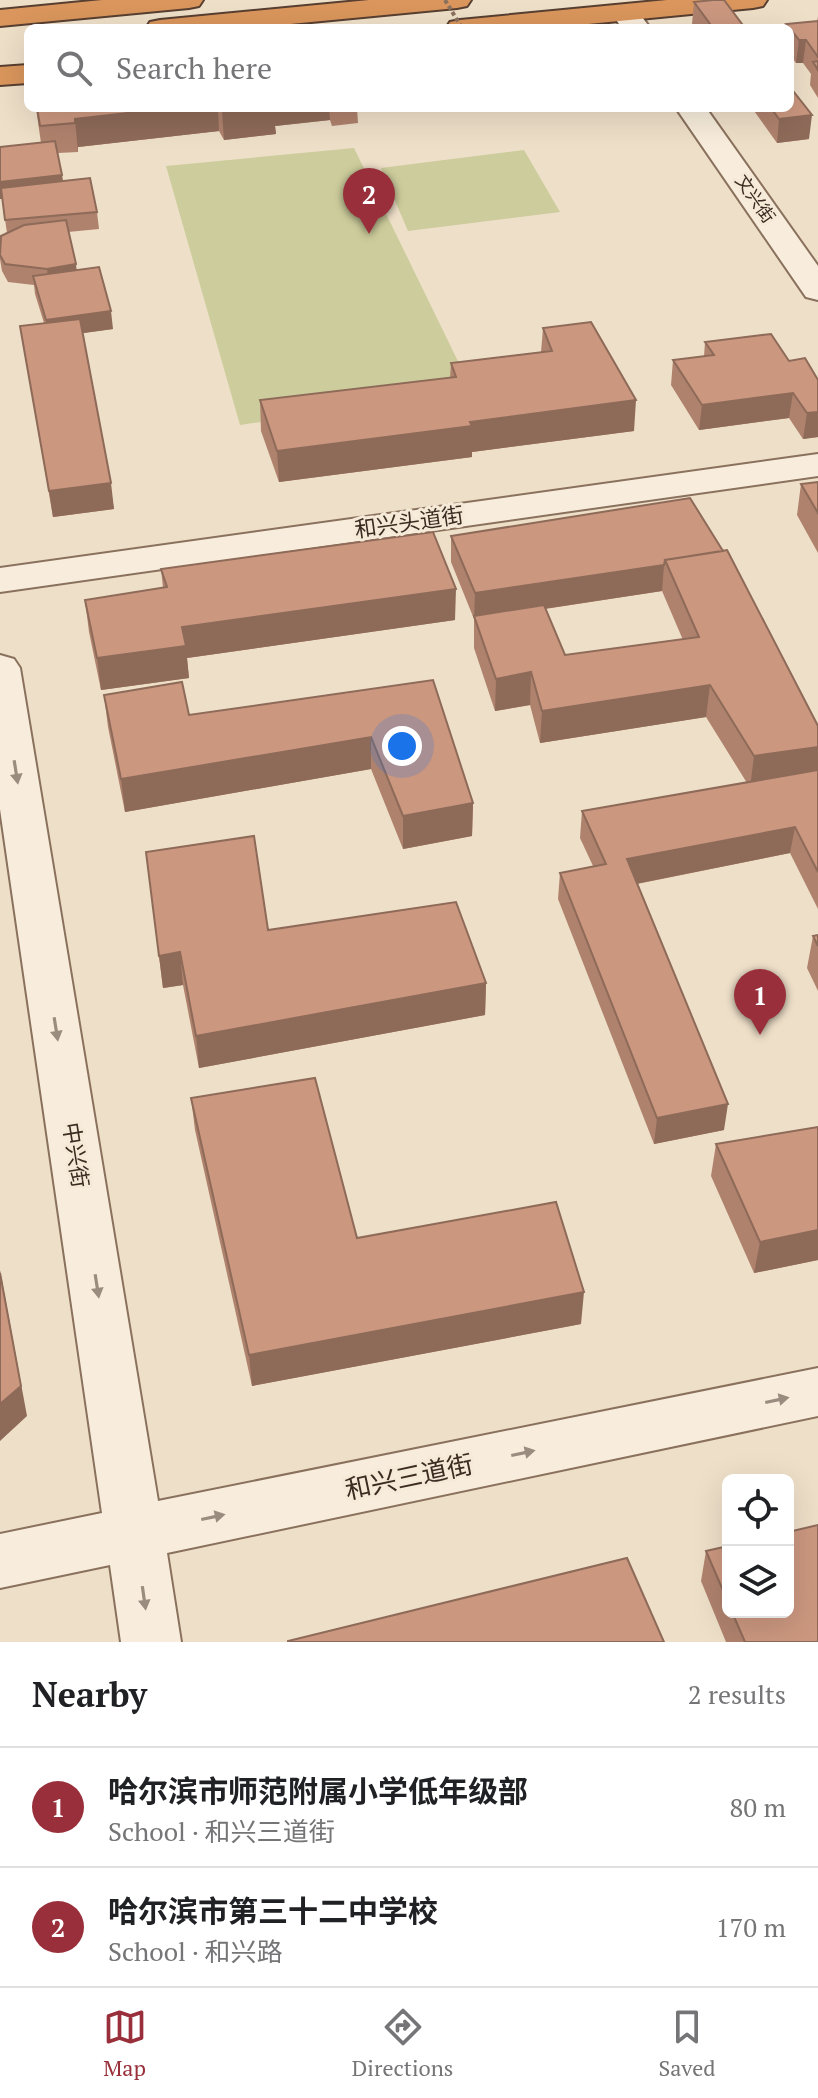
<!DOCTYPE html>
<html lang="en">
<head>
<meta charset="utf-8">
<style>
  body { margin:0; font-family:"PT Serif","Noto Sans SC",serif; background:#f2f2f2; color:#202124 }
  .controls { position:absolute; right:24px; bottom:24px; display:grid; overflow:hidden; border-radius:12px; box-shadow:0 8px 32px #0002 }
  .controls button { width:72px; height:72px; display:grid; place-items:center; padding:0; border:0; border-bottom:2px solid #e0e0e0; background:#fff; color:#202124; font:40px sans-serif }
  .you { position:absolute; left:402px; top:746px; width:28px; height:28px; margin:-20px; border:6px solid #fff; border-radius:50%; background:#1a73e8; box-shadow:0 0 0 12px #1a73e833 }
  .badge { display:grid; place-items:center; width:52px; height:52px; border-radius:50%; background:#982f3a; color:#fff; font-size:26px; font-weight:700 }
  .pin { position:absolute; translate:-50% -66px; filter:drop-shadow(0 2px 4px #0008) }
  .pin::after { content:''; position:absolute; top:42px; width:28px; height:24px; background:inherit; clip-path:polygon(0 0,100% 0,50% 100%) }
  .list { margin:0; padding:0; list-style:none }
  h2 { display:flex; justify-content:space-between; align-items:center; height:104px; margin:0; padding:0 32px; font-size:34px }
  h2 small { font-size:26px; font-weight:400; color:#757577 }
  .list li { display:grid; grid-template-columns:52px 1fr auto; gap:24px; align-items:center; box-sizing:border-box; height:120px; padding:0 32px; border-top:2px solid #e0e0e0 }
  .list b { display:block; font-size:30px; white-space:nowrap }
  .list p { margin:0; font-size:26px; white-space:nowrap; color:#757577 }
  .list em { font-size:26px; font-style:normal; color:#757577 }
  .icon { flex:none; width:44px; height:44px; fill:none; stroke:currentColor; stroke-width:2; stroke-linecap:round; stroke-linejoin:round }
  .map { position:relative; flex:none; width:818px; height:1642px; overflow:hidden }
  .search { position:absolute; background:#fff; box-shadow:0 8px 32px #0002; left:24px; right:24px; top:24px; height:88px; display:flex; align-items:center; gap:20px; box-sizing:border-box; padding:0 28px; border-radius:12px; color:#757577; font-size:30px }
  .sheet { height:344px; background:#fff }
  nav { display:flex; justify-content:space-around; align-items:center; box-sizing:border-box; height:112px; border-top:2px solid #e0e0e0; background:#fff; font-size:22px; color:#757577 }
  nav a { display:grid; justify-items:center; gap:4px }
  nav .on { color:#982f3a }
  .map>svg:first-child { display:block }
  .green { fill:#cccc9c }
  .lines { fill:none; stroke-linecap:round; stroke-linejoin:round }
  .minor-casing { stroke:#8a715d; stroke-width:4 }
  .highway-casing { stroke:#583f31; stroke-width:4 }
  .minor { fill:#f8eddc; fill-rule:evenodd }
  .highway { fill:#da965c; fill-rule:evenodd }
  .path-bridge { stroke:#8a715d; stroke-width:4; stroke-dasharray:4 3; stroke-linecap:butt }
  .wall { fill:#af826d; fill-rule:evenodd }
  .shaded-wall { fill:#8e6a59 }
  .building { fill:#cb977f; stroke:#8e6a59; stroke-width:2 }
  .oneway { fill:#9a8c7e }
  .labels { text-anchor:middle; stroke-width:6; stroke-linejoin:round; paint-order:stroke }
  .far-street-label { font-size:18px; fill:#3b2b21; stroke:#f5ead8 }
  .street-label { font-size:22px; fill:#3b2b21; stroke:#f5ead8 }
  .near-street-label { font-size:26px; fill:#3b2b21; stroke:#f5ead8 }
</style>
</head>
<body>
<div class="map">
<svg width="818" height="1642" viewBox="0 0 818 1642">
  <rect width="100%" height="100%" fill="#eedfc8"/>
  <path class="green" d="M 354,148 L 472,390 L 240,425 L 166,166 Z
    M 524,150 L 560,212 L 408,231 L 381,168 Z"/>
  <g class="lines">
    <g class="minor-casing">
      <path id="minor" d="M 625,5 L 635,7 L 650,28 L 622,28 L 611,13 L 615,7 Z
        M 676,108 L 706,108 L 818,266 L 818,300 L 806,297 Z
        M 818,454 L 818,476 L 0,592 L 0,568 Z
        M 0,655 L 14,659 L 20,668 L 158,1501 L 818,1368 L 818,1416 L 167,1553 L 181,1642 L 121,1642 L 110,1565 L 0,1588 L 0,1534 L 102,1513 L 0,809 Z"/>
    </g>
    <g class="highway-casing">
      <path id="highway" d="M 102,0 L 203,0 L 199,6 L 189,8 L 0,26 L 0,10 Z
        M 369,0 L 471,0 L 467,6 L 457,8 L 248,28 L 146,28 L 150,22 L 160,20 Z
        M 667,0 L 767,0 L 763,6 L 753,8 L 547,28 L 446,28 L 450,22 L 460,20 Z
        M 28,65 L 28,83 L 0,85 L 0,67 Z"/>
    </g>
    <use href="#minor" class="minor"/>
    <use href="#highway" class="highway"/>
    <path class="path-bridge" d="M 445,0 L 462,28"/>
  </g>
  <path class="wall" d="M 694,2 L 745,28 L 694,28 L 692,24 Z
    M 818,17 L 818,98 L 810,85 L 811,74 L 803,63 L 796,63 L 790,55 L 790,28 L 786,28 L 786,24 L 817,21 Z
    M 36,108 L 357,108 L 358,123 L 332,126 L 330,120 L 275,126 L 276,134 L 224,140 L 219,131 L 78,147 L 78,152 L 58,153 L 63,181 L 97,212 L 99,229 L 68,232 L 76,270 L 113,329 L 83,333 L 114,509 L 53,517 L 20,326 L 44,323 L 35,294 L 34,285 L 8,282 L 2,271 L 0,259 L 0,247 L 7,233 L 2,199 L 0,199 L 41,143 Z
    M 752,108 L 790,108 L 809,139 L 777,143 Z
    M 543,328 L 634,431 L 472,452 L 472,457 L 279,482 L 261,431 L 260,400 L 450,378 L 451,363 L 541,352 Z
    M 705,342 L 789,361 L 818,380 L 818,437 L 803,439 L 789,418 L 699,430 L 671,385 L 673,360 L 704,356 Z
    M 818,482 L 818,553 L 797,515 L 801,484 Z
    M 690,498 L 818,726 L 818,909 L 790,853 L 637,884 L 724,1130 L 654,1144 L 558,899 L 560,873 L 593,866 L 580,838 L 582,811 L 747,783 L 706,717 L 540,743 L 530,705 L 495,711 L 474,648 L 474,619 L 451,562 L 451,536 ZM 662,591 L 683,640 L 565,655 L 545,609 Z
    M 161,569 L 455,620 L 187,658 L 189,678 L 101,690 L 89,632 L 85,600 L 163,588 Z
    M 433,680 L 473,803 L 472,836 L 403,849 L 371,769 L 125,812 L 108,727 L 104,695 L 189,715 Z
    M 146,852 L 268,930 L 486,983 L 485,1015 L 199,1068 L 183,985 L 163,988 Z
    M 818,935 L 818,991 L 807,968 L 813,936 Z
    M 191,1098 L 357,1238 L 581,1324 L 252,1386 L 195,1130 Z
    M 818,1127 L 818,1260 L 754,1273 L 711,1176 L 716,1144 Z
    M 728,1546 L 728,1612 L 788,1612 L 818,1642 L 726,1642 L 701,1581 L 706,1551 Z"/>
  <path class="shaded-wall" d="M 799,40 L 806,40 L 803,63 L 796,63 Z
    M 172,108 L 218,108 L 219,131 L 78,147 L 78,152 L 75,119 Z
    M 253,108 L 329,108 L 330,120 L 275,126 L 276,134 L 224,140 L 222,111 Z
    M 812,115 L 809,139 L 777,143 L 779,119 Z
    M 62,175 L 64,192 L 0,199 L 0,182 Z
    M 76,264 L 78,282 L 49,287 L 47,269 Z
    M 111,311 L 113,329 L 48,338 L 46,320 Z
    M 793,393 L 789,418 L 699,430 L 702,405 Z
    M 636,400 L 634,431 L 472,452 L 472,457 L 279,482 L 277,451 L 470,422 Z
    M 818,412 L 818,437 L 803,439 L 807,413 Z
    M 111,483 L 114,509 L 53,517 L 49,491 Z
    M 664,565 L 662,591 L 476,619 L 474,616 L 474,619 L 475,593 Z
    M 456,589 L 455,620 L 187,658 L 189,678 L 101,690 L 97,658 L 182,627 Z
    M 531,672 L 530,705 L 495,711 L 496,679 Z
    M 710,685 L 706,717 L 540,743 L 542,711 Z
    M 371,737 L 371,769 L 125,812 L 121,779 Z
    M 818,747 L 818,778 L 750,788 L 754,756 Z
    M 473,803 L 472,836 L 403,849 L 403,816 Z
    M 795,827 L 790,853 L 625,886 L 627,859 Z
    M 180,952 L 183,985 L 163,988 L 159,956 Z
    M 486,983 L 485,1015 L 199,1068 L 196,1036 Z
    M 728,1104 L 724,1130 L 654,1144 L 657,1118 Z
    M 818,1230 L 818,1260 L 754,1273 L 760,1242 Z
    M 0,1270 L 27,1416 L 0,1441 Z
    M 584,1292 L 581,1324 L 252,1386 L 249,1355 Z"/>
  <path class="building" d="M 713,0 L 724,0 L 745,28 L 713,28 L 694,2 Z
    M 818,21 L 818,57 L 806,40 L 799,40 L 786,24 Z
    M 818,61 L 818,70 L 813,62 Z
    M 790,87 L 812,115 L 779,119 L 771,108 L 790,108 Z
    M 37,108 L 172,108 L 75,119 L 75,123 L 40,126 Z
    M 221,108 L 253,108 L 222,111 Z
    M 55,141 L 62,175 L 0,182 L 0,147 Z
    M 90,178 L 97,212 L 5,220 L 1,188 Z
    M 66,220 L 76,264 L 47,269 L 5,264 L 0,255 L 1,236 L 24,225 Z
    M 99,267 L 111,311 L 46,320 L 33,276 Z
    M 80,319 L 111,483 L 49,491 L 20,326 Z
    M 591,322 L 636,400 L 470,422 L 472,426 L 277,451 L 260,400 L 456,377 L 451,363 L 552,351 L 543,328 Z
    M 771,334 L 789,361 L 805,358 L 818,380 L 818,412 L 807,413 L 793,393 L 702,405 L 673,360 L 714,355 L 705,342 Z
    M 818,482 L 818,513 L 801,484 Z
    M 690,498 L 723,551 L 665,560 L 664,565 L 475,593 L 451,536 Z
    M 433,532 L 456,589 L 182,627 L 186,646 L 97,658 L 85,600 L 167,587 L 161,569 Z
    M 727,550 L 818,726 L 818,747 L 754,756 L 710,685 L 542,711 L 531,672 L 496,679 L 474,616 L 544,605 L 565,655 L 699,637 L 665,560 Z
    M 433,680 L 473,803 L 403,816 L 371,737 L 121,779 L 104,695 L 182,682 L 189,715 Z
    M 818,770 L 818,872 L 795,827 L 627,859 L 728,1104 L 657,1118 L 560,873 L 606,864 L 582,811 Z
    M 254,836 L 268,930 L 456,902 L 486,983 L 196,1036 L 180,952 L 159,956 L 146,852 Z
    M 818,935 L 818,946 L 813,936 Z
    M 315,1078 L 357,1238 L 556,1202 L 584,1292 L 249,1355 L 191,1098 Z
    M 818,1127 L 818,1230 L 760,1242 L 716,1144 Z
    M 0,1273 L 21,1386 L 0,1404 Z
    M 818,1525 L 818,1642 L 745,1642 L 732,1612 L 788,1612 L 788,1532 Z
    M 728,1546 L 728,1602 L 706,1551 Z
    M 627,1558 L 664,1642 L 288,1642 L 288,1641 Z"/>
  <defs><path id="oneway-solid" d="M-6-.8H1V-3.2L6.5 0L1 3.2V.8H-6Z" transform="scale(2)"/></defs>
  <g class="oneway">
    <use href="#oneway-solid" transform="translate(16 772) rotate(81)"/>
    <use href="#oneway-solid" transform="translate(56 1029) rotate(81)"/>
    <use href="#oneway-solid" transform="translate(97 1286) rotate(81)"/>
    <use href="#oneway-solid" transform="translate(777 1400) rotate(-12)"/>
    <use href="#oneway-solid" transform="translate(523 1453) rotate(-12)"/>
    <use href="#oneway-solid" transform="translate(213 1517) rotate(-12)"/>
    <use href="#oneway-solid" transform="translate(144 1598) rotate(82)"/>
  </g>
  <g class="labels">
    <g class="far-street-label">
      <text transform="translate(755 199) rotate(55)" y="6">文兴街</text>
    </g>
    <g class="street-label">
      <text transform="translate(409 522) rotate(-8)" y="8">和兴头道街</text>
      <text transform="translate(76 1155) rotate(81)" y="8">中兴街</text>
    </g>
    <g class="near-street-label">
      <text transform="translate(409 1477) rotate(-12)" y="9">和兴三道街</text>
    </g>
  </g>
</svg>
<div class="controls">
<button><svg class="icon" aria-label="locate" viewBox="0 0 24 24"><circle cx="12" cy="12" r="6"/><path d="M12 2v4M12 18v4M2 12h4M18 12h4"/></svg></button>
<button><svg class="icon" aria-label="layers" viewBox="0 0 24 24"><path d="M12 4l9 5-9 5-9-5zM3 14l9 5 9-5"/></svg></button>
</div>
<div class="you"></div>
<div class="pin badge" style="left:760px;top:1035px">1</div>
<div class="pin badge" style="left:369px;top:234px">2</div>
<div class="search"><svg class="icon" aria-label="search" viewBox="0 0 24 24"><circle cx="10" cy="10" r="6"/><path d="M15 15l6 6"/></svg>Search here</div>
</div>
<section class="sheet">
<h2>Nearby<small>2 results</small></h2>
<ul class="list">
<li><span class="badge">1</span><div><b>哈尔滨市师范附属小学低年级部</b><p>School · 和兴三道街</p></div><em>80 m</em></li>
<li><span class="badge">2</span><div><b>哈尔滨市第三十二中学校</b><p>School · 和兴路</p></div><em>170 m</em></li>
</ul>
</section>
<nav>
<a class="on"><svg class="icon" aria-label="map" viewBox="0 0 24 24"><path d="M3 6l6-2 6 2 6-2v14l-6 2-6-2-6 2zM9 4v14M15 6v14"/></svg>Map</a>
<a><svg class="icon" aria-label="directions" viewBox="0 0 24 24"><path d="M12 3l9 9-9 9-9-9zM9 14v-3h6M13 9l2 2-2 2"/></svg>Directions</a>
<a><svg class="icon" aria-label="saved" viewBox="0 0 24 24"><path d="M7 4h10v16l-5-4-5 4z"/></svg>Saved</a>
</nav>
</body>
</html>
